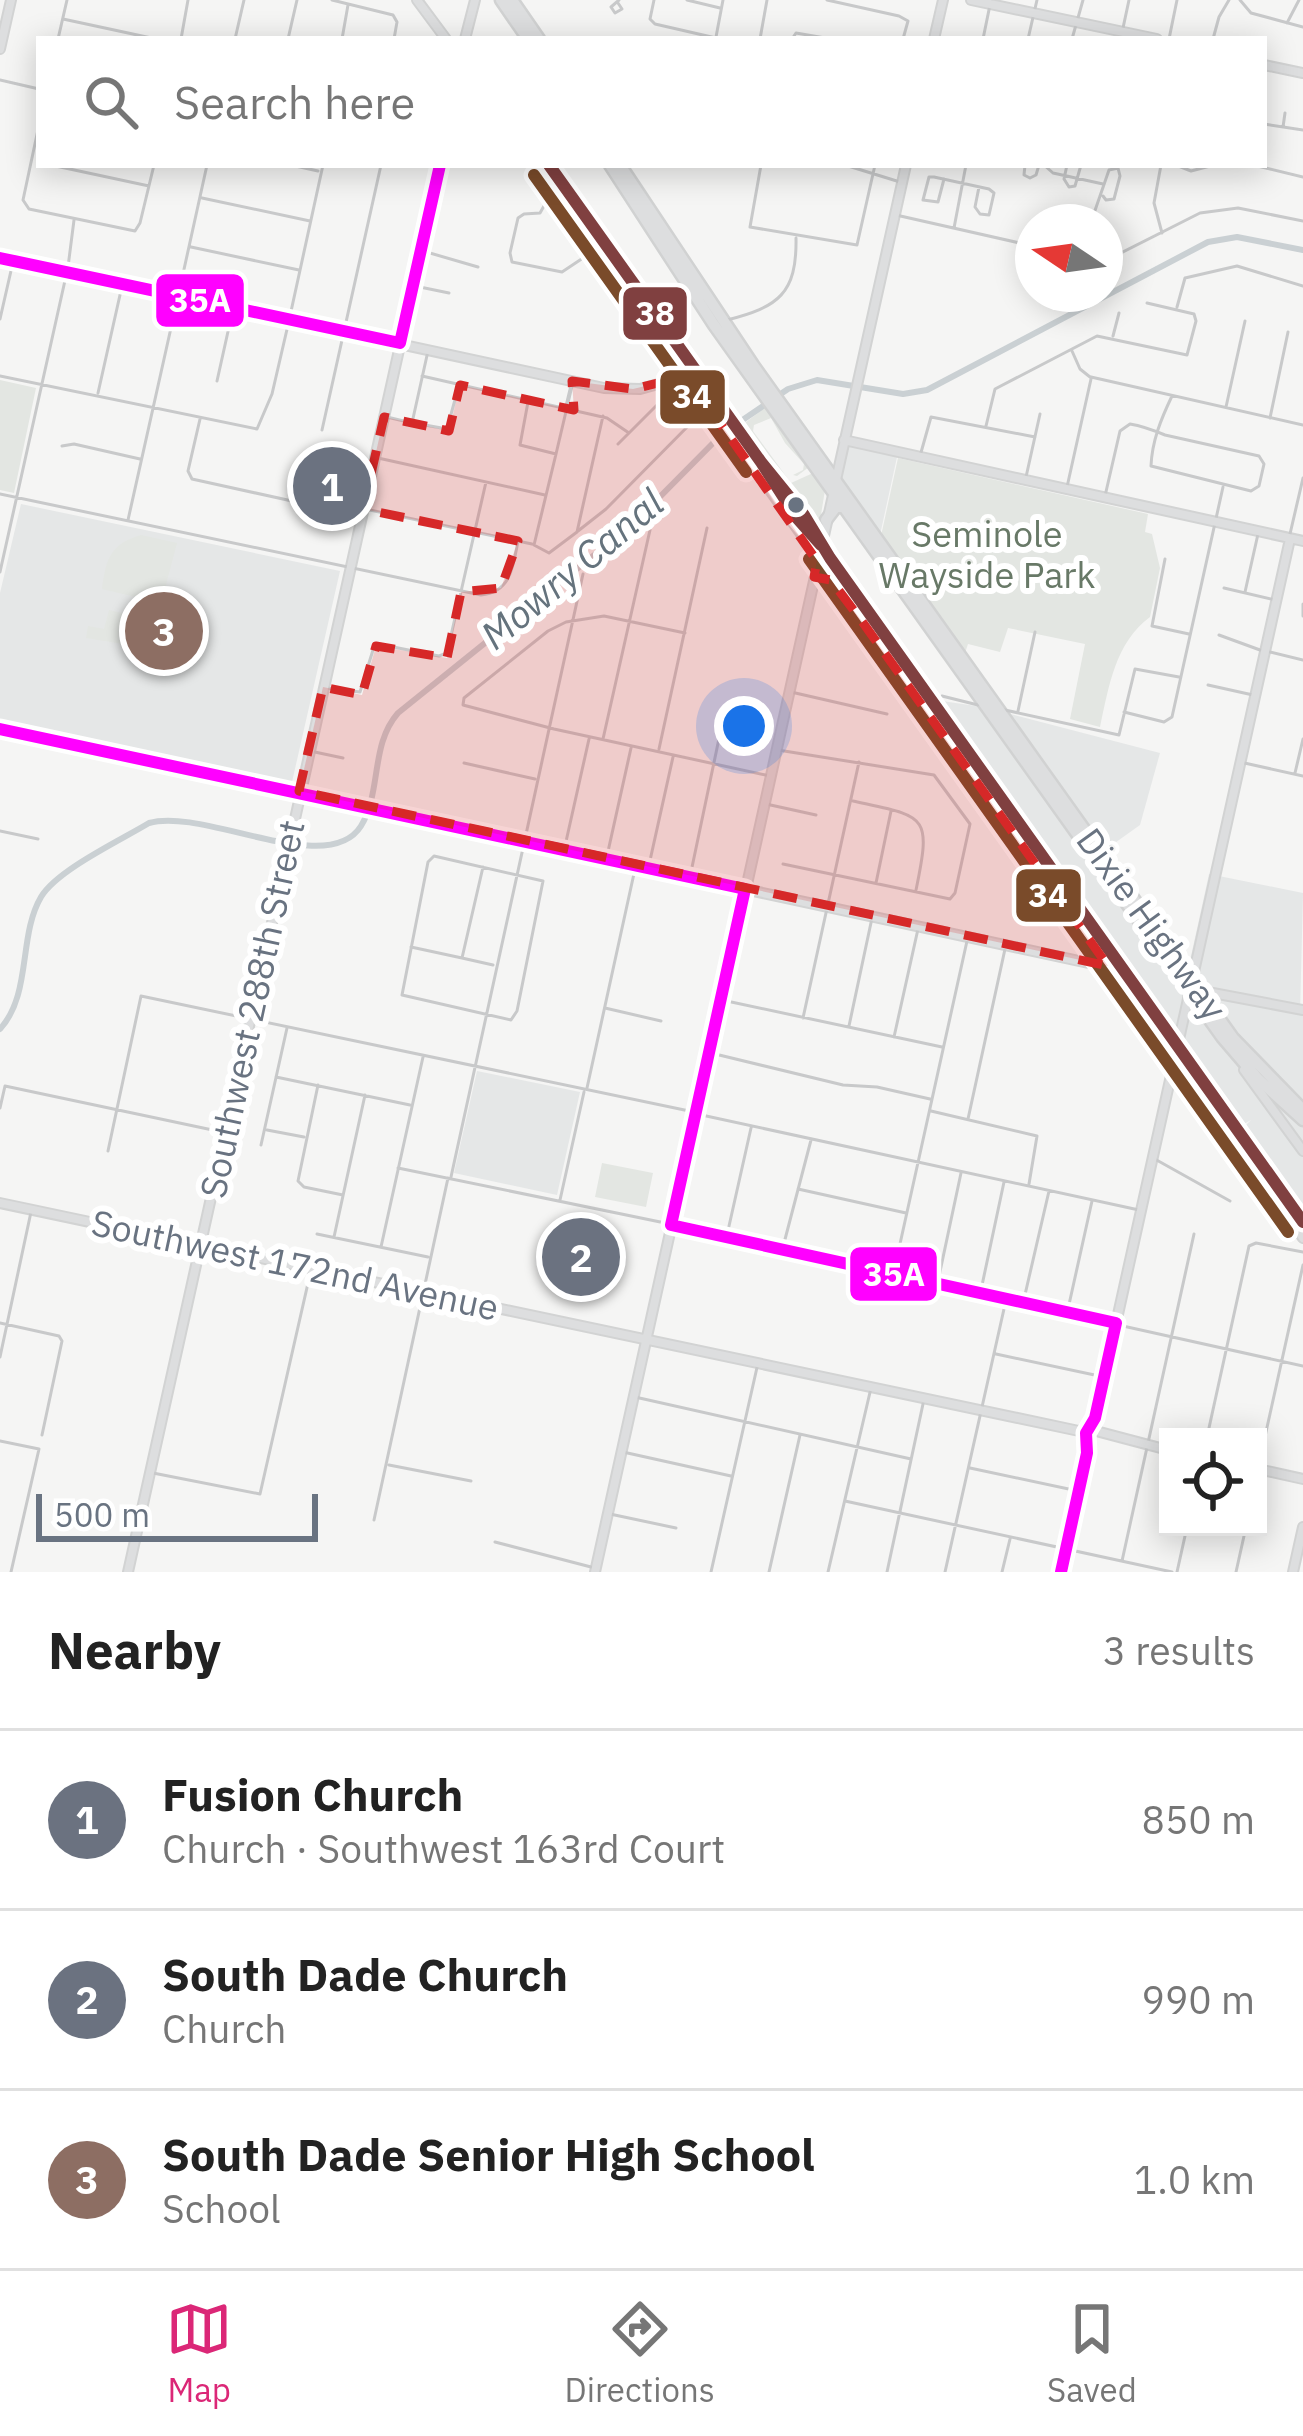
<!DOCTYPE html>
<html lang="en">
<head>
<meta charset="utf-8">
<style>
  body { margin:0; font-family:"IBM Plex Sans",sans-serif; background:#f2f2f2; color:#222 }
  .controls { position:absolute; right:36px; bottom:36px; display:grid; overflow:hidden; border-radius:0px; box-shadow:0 6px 30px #0003 }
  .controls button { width:108px; height:108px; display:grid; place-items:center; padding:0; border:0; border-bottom:3px solid #e0e0e0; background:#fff; color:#222; font:60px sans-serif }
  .compass { position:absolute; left:1015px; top:204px; width:108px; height:108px; border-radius:50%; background:#fff; box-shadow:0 6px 30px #0003; rotate:283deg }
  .scale { position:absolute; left:36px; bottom:30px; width:282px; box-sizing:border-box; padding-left:12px; border:6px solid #697381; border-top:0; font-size:33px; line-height:42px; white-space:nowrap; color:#697381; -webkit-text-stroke:9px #fff; paint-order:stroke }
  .you { position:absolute; left:744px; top:726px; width:42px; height:42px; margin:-30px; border:9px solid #fff; border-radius:50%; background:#1a73e8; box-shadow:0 0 0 18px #1a73e833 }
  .badge { display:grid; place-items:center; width:78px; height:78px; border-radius:50%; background:#db2777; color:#fff; font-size:39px; font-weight:700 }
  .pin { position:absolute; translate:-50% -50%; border:6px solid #fff; box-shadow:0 3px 12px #0006 }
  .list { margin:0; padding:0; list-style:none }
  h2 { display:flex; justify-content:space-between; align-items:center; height:156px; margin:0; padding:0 48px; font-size:51px }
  h2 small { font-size:39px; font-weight:400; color:#767676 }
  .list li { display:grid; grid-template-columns:78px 1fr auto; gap:36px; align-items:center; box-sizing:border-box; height:180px; padding:0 48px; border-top:3px solid #e0e0e0 }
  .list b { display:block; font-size:45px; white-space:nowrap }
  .list p { margin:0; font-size:39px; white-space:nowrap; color:#767676 }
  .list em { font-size:39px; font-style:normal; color:#767676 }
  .icon { flex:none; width:66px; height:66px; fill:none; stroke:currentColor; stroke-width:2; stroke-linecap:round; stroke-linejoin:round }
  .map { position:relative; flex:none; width:1303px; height:1572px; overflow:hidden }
  .search { position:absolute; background:#fff; box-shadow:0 6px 30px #0003; left:36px; right:36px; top:36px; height:132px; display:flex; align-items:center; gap:30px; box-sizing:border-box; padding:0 42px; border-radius:0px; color:#767676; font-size:45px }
  .sheet { height:696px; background:#fff }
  nav { display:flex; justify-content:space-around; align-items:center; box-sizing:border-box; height:168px; border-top:3px solid #e0e0e0; background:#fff; font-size:33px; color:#767676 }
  nav a { display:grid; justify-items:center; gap:6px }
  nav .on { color:#db2777 }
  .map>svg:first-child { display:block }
  .built { fill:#e5e7e7 }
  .green { fill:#e3e6e2 }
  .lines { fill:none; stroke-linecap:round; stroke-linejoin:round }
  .canal { stroke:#cad0d3; stroke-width:6 }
  .secondary-casing { stroke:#d2d3d3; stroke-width:12 }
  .highway-casing { stroke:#d1d2d2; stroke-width:15 }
  .street { stroke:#c8c9ca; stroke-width:3 }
  .secondary { stroke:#dddedf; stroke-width:8 }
  .highway { stroke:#dddedf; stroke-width:10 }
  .bus-1-casing { stroke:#fff; stroke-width:21 }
  .bus-2-casing { stroke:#fff; stroke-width:21 }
  .bus-3-casing { stroke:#fff; stroke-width:21 }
  .bus-1 { stroke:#f0f; stroke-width:12 }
  .bus-2 { stroke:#804040; stroke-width:12 }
  .bus-3 { stroke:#7a4b2a; stroke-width:12 }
  .marked { fill:#d62828; fill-opacity:0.2; stroke:#d62828; stroke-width:9; stroke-dasharray:24 15; stroke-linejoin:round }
  .bus-dot { fill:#697381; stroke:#fff; stroke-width:4.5 }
  .labels { text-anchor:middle; stroke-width:12; stroke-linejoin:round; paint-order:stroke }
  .park-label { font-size:36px; fill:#687967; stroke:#fff }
  .street-label { font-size:36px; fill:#697381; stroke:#fff }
  .water-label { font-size:39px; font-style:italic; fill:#65737d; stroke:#fff }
  .line-badge { stroke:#fff; stroke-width:4.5 }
  .badge-label { font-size:33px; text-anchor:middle; font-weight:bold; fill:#fff }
</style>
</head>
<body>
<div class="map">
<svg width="1303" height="1572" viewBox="0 0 1303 1572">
  <rect width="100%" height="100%" fill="#f5f5f4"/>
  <path class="built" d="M 851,446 L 897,457 L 880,535 L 842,478 L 846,449 Z
    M 21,504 L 340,571 L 292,782 L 0,722 L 0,593 Z
    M 942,701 L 983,707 L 1160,753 L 1140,825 L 1091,860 L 1184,988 L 1209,874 L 1303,893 L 1300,1014 L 1303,1015 L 1303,1101 L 1286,1088 L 1274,1099 L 1303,1126 L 1303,1209 L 1246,1125 L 1251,1120 L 1244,1124 Z
    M 477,1071 L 580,1092 L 557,1195 L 454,1173 Z"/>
  <path class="green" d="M 0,380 L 36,388 L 14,493 L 0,490 Z
    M 766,407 L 809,467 L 797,476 L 793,475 L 803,470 L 804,464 L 785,443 L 771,418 L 754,425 L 753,431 L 791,483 L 813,473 L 825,490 L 819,527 L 742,425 Z
    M 898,458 L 1148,514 L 1145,532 L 1152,534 L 1160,568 L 1150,617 C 1115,643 1109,686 1100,727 L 1070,719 L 1085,644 L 1008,628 L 1000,652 L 968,644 L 965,653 L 881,536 Z
    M 141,535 L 177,543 L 161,603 L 102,589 C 106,559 110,544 141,535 Z
    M 109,610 L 167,624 L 160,650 L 86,638 L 88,626 L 104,629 Z
    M 602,1163 L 653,1173 L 646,1207 L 595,1197 Z"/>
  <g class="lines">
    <path class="canal" d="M 0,1029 C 32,994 18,936 41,897 C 57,870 121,840 149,823 C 203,807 328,879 361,826 C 382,791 370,745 398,713 L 634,523 L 722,434 L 788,389 L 817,380 L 903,394 L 927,390 L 1208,242 L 1237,237 L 1303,250"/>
    <g class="secondary-casing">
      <path id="secondary" d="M 417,0 L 446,39
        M 971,0 L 1157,39
        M 465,39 L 475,0
        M 934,39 L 943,0
        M 0,49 L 11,0
        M 1264,65 L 1303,73
        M 538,165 L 1303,1238
        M 0,258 L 604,388 L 640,389 L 687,376
        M 844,440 L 1303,541
        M 836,480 L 906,165
        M 0,729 L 1107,967
        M 1197,990 L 1303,1010
        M 1244,1070 L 1303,1151
        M 0,1203 L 1079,1431 L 1089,1429
        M 1096,1431 L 1168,1450
        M 1258,1469 L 1303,1479
        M 128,1572 L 440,165
        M 595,1572 L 833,495
        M 1061,1572 L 1087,1453 L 1086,1433 L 1095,1418 L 1290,539
        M 1293,1572 L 1303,1527"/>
    </g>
    <g class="highway-casing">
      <path id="highway" d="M 501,0 L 528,39
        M 512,0 L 539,39
        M 610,165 L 714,325 L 1222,1037 L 1258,1079 L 1303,1120
        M 620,165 L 753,365 L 1233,1038 L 1303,1110
        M 826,520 L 836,507 L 844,507"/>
    </g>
    <path class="street" d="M 332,0 L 393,15 L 397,22 L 394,39
      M 654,0 L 650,19 L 655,24 L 716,38
      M 687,0 L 720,8
      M 827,0 L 899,16 L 908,21 L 903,39
      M 1240,0 L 1251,13 L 1303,27
      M 618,3 L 622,9 L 615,13 L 611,7 L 619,0
      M 63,19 L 156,39
      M 1287,23 L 1299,0
      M 1123,28 L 1129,0
      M 716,37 L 723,0
      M 58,39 L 67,0
      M 181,39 L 188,0
      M 235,39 L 244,0
      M 288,39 L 297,0
      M 342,39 L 348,5
      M 760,39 L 767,0
      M 792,39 L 796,33 L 831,39
      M 983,39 L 991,0
      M 1028,39 L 1037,0
      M 1072,39 L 1083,0
      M 1169,39 L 1177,0
      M 1213,39 L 1219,17 L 1229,0
      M 0,80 L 39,89
      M 1264,124 L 1303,130
      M 39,125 L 23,200 L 29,209 L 135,231 L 140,223 L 154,165
      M 1283,127 L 1285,113
      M 51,165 L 149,186
      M 291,165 L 318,171
      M 761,165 L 750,227 L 857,245 L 875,165
      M 845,165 L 900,182
      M 1025,165 L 1024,175 L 1030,178 L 1036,175 L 1039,165
      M 1044,165 L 1053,173 L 1103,184
      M 1067,165 L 1064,179 L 1069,187 L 1075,186 L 1081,165
      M 1161,165 L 1154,203 L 1162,233
      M 1176,165 L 1191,171 L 1214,165
      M 1253,165 L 1303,177
      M 944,179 L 938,202 L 923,200 L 929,177 L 934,177 L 989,189 L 994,193 L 989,215 L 980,214 L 975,207 L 979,187
      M 553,190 L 540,213 L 524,214 L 518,218 L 510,253 L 512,262 L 562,272 L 595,250
      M 202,198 L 310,221
      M 896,215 L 1033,246
      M 1051,222 L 1051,218 L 1063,213 L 1074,222
      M 1091,222 L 1109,170 L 1118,168 L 1120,176 L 1114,199 L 1106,200 L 1103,196
      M 954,228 L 966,165
      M 1105,230 L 1105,240
      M 191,247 L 299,270
      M 423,251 L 478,267
      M 1105,261 L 1200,213 L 1238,208 L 1303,221
      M 415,286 L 449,293
      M 179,292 L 207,165
      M 1177,307 L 1185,278 L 1237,266 L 1303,286
      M 290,316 L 323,165
      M 0,319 L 13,262
      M 727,320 C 778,307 797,294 796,238
      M 1113,336 L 1119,313
      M 1072,351 L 1080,369 L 1090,377
      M 0,376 L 257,429 L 272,394 L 288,325
      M 422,376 L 607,418 L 629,433
      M 1091,377 L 1303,425
      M 217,381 L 233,309
      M 657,387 L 660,397 L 687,425
      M 98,393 L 122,286
      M 528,402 L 520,445 L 556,454 L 572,386
      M 566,406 L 572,381
      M 1226,407 L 1245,321
      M 387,417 L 412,423 L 428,351
      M 1270,418 L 1288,332
      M 200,419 L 188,471 L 192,479 L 360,516
      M 414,423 L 447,429 L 459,385
      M 986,426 L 995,389 L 1097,336 L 1187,355 L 1196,321 L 1194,314 L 1147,303
      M 322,430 L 381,165
      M 618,444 L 662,400
      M 62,446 L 74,444 L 140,459
      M 556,454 L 534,545 L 549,553 L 577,532 L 603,416
      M 920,456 L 931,417 L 1035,437
      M 378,458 L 545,495
      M 1026,477 L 1040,414
      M 1067,487 L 1091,379
      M 0,494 L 481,595 C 511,592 513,567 518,541
      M 1105,496 L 1120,431 L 1130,424 C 1142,426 1153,430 1165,435 L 1259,456 L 1264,464 L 1259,486 L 1251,491 L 1151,466 C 1152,441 1161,419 1172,396
      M 365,509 L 532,544
      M 128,520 L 177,301
      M 578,531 L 606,509 L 700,414
      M 1290,534 L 1303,478
      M 1165,559 L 1152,626 L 1189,634
      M 0,572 L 68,267 L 74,220
      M 1224,588 L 1275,600
      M 1245,592 L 1258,534
      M 1303,604 L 1303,616
      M 685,633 L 604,616 L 566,622 L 548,631 L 464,698 L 463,705 L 554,729 L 770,776
      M 1219,635 L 1260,650
      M 1270,652 L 1303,660
      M 1208,685 L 1253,695
      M 327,688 L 360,692 L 373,650 L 378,644 L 439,656 L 447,653 L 486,482
      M 791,692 L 887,714
      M 942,696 L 978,705
      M 1005,710 L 1119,735 L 1135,669 L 1179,677
      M 1018,711 L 1035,632
      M 1124,712 L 1164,722 L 1172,717 L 1223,487
      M 603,739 L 650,530
      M 659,749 L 707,528
      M 778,750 L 934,775 L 970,824 L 955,893 L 950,899 L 783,864
      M 310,751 L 343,758
      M 1240,762 L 1303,776
      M 464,763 L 535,779
      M 1295,773 L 1303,739
      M 853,801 C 926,817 932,813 916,890
      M 766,804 L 816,815
      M 0,831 L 38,839
      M 565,846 L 589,739
      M 434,856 L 543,881 L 517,1011 L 511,1020 L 402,995 L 428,862 Z
      M 607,856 L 631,748
      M 649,865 L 673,757
      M 691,872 L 725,710
      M 876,883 L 891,811
      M 411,947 L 462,958 L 483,867
      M 462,958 L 493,965
      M 722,1000 L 942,1047
      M 605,1008 L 661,1021
      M 803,1018 L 859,762
      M 849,1026 L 872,918
      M 894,1037 L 918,929
      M 711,1053 L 843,1085 L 877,1087 L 930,1099
      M 276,1077 L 410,1105
      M 318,1085 L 298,1181 L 304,1187 L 343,1195
      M 587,1088 L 635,869
      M 0,1108 L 5,1086 L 222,1132
      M 931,1111 L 1037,1136 L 1029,1184
      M 697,1114 L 1139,1210
      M 968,1119 L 1005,949
      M 267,1130 L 304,1137
      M 261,1145 L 287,1028
      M 108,1151 L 141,996 L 694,1112
      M 1153,1158 L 1230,1201
      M 398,1168 L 670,1224
      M 451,1177 L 583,574
      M 798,1189 L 906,1213
      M 560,1200 L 584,1092
      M 673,1226 L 1303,1366
      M 317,1234 L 428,1257
      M 727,1235 L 751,1128
      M 334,1237 L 365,1095
      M 381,1247 L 423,1057
      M 783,1247 L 811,1140
      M 894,1271 L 967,941
      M 938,1281 L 961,1173
      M 981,1290 L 1004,1182
      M 1024,1299 L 1049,1191
      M 1068,1309 L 1092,1201
      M 0,1323 L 59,1336 L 62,1341 L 42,1435
      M 996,1354 L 1104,1377
      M 0,1357 L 31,1212
      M 635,1397 L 911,1459
      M 1207,1437 L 1249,1246 L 1256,1243 L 1303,1252
      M 0,1441 L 39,1449 L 11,1572
      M 623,1452 L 731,1476
      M 389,1465 L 471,1481
      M 970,1468 L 1078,1491
      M 1258,1468 L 1303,1265
      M 153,1473 L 260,1494 L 311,1270
      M 845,1501 L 1172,1572
      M 610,1514 L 676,1528
      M 374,1520 L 448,1178
      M 495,1542 L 591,1567
      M 1122,1561 L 1194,1234
      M 711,1572 L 758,1363
      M 769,1572 L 800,1435
      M 828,1572 L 871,1388
      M 887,1572 L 923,1404
      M 945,1572 L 1006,1300
      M 1002,1572 L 1010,1539
      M 1177,1572 L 1187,1527
      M 1236,1572 L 1246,1527"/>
    <use href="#secondary" class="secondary"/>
    <use href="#highway" class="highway"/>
    <g class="bus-1-casing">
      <path id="bus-1" d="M 0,258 L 400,343
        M 400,343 L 440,165
        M 0,729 L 745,889
        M 671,1225 L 1116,1323
        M 671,1225 L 745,889
        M 1061,1572 L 1087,1453 L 1086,1433 L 1095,1418 L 1116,1323"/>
    </g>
    <g class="bus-2-casing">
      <path id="bus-2" d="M 549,165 L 761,462
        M 821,545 L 797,518 L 761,462 L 804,515 L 830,558 L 1303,1222"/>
    </g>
    <g class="bus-3-casing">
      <path id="bus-3" d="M 534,175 L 746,472
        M 809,559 L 1288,1232"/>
    </g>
    <use href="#bus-1" class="bus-1"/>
    <use href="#bus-2" class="bus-2"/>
    <use href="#bus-3" class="bus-3"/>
  </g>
  <path class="marked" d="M 687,376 L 817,561 L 814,577 L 831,580 L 861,620 L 1108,966 L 299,791 L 323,687 L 362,695 L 376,646 L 447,658 L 461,592 L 501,588 L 518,541 L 363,509 L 384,417 L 449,431 L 460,385 L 574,410 L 572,381 L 633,389 Z"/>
  <circle class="bus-dot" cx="796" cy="505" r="10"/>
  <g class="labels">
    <g class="park-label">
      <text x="987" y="547">Seminole<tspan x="987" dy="41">Wayside Park</tspan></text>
    </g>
    <g class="street-label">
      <text transform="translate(1152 924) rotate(54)" y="13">Dixie Highway</text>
      <text transform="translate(252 1009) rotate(-78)" y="13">Southwest 288th Street</text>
      <text transform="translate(295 1265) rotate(12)" y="13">Southwest 172nd Avenue</text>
    </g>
    <g class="water-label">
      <text transform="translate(572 569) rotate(-40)" y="14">Mowry Canal</text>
    </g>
  </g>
  <g class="line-badge">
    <rect x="154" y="272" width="92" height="57" rx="12" fill="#f0f"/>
    <rect x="621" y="285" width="68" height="57" rx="12" fill="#804040"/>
    <rect x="658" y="368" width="69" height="58" rx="12" fill="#7a4b2a"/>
    <rect x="1014" y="867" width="69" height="57" rx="12" fill="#7a4b2a"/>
    <rect x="848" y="1245" width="91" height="58" rx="12" fill="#f0f"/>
  </g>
  <g class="badge-label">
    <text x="200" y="312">35A</text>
    <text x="655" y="325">38</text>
    <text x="692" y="408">34</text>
    <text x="1048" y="907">34</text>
    <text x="894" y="1286">35A</text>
  </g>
</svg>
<div class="controls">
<button><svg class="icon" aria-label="locate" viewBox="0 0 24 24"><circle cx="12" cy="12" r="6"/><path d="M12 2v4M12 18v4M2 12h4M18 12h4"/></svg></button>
</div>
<svg class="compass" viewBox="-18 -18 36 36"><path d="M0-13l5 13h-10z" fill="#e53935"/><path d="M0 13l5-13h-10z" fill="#767676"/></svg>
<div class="scale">500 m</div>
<div class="you"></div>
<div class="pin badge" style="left:332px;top:486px;background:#6b7280">1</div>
<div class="pin badge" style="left:581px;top:1257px;background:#6b7280">2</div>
<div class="pin badge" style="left:164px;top:631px;background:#8d6e63">3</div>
<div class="search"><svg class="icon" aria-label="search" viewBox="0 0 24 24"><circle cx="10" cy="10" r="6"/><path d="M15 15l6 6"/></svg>Search here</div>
</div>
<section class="sheet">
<h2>Nearby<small>3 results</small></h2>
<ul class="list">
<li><span class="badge" style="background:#6b7280">1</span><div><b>Fusion Church</b><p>Church · Southwest 163rd Court</p></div><em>850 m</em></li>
<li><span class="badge" style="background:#6b7280">2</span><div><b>South Dade Church</b><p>Church</p></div><em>990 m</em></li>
<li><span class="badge" style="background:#8d6e63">3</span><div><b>South Dade Senior High School</b><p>School</p></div><em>1.0 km</em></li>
</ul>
</section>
<nav>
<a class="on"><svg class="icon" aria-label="map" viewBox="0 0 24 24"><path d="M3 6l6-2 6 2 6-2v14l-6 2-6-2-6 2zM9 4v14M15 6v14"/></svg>Map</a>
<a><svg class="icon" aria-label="directions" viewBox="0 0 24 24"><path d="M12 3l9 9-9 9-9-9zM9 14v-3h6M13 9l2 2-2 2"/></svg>Directions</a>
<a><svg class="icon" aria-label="saved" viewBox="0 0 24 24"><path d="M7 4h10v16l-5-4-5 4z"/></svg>Saved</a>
</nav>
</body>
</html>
